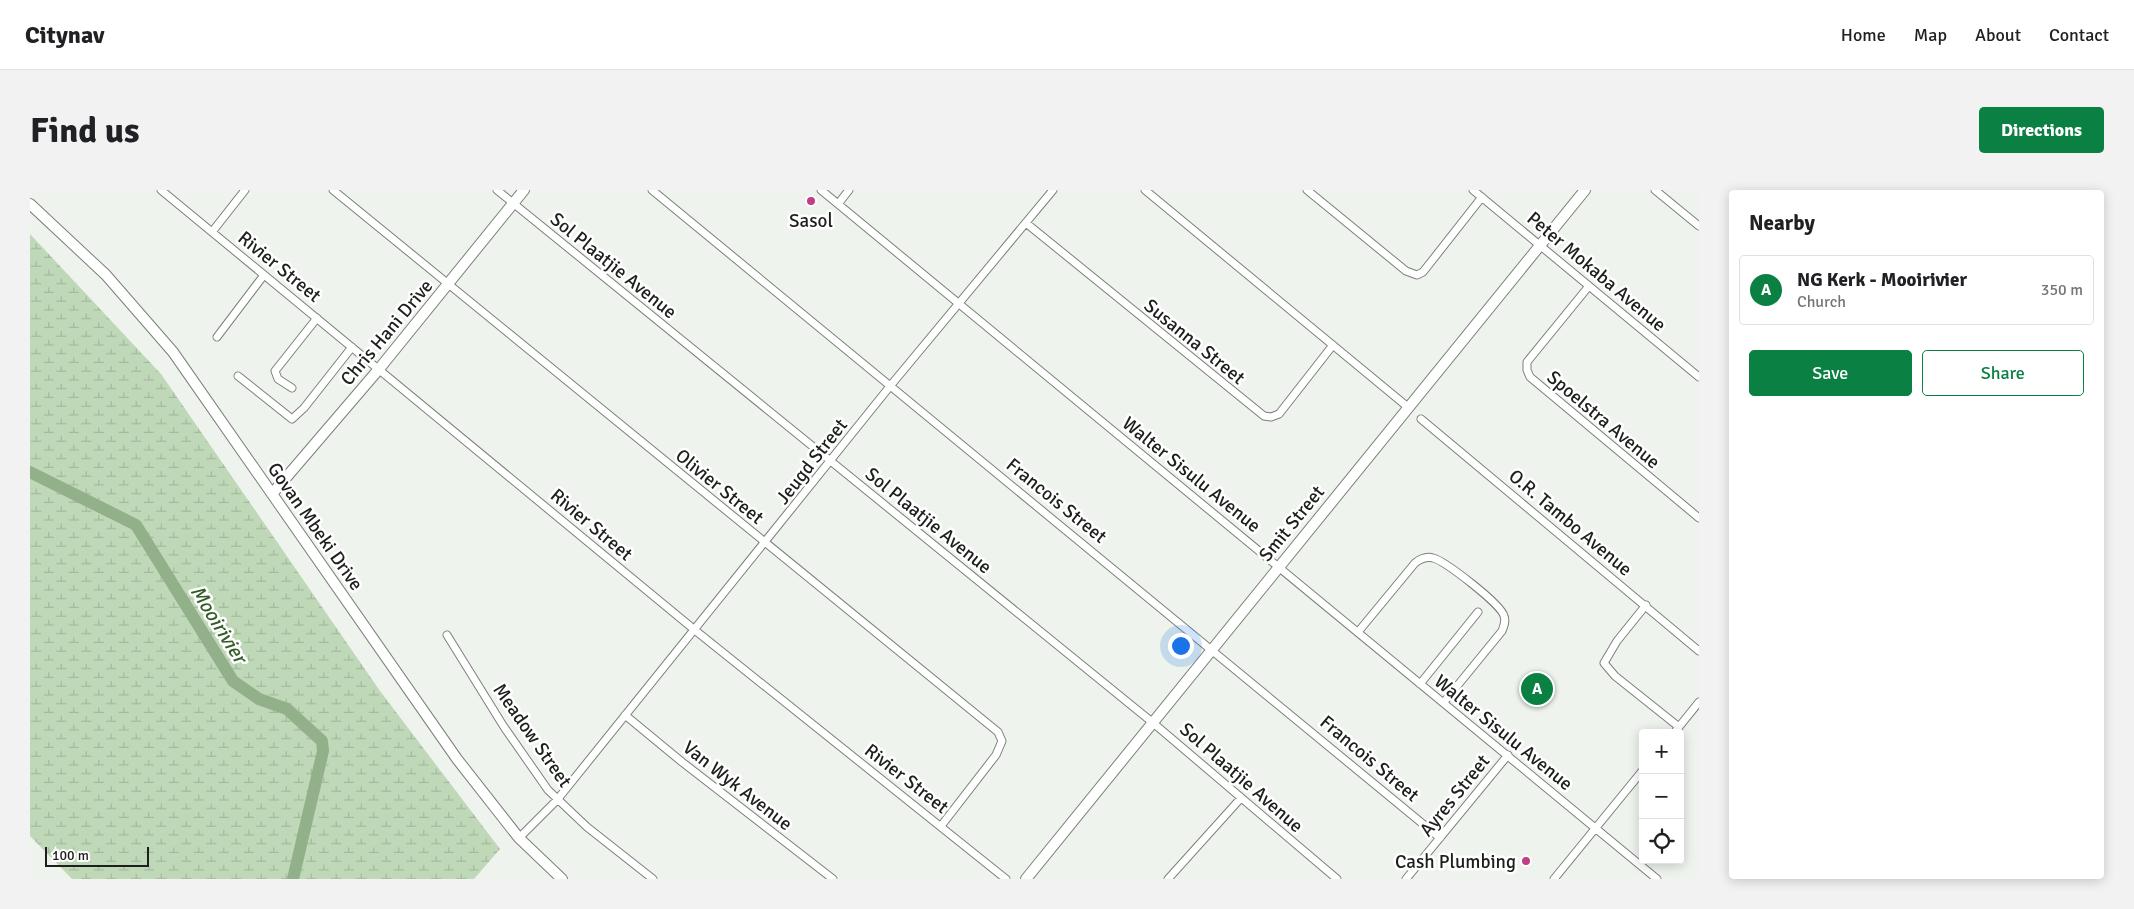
<!DOCTYPE html>
<html lang="en">
<head>
<meta charset="utf-8">
<style>
  body { margin:0; font-family:Signika,sans-serif; background:#f2f2f2; color:#202124 }
  .controls { position:absolute; right:15px; bottom:15px; display:grid; overflow:hidden; border-radius:5px; box-shadow:0 2px 12px #0003 }
  .controls button { width:45px; height:45px; display:grid; place-items:center; padding:0; border:0; border-bottom:1px solid #e0e0e0; background:#fff; color:#202124; font:25px sans-serif }
  .scale { position:absolute; left:15px; bottom:12px; width:104px; box-sizing:border-box; padding-left:5px; border:2px solid #1d1f1d; border-top:0; font-size:14px; line-height:18px; white-space:nowrap; color:#1d1f1d; -webkit-text-stroke:4px #fff; paint-order:stroke }
  .you { position:absolute; left:1150px; top:455px; width:18px; height:18px; margin:-12px; border:4px solid #fff; border-radius:50%; background:#1a73e8; box-shadow:0 0 0 8px #1a73e833 }
  .badge { display:grid; place-items:center; width:32px; height:32px; border-radius:50%; background:#0b8043; color:#fff; font-size:16px; font-weight:700 }
  .pin { position:absolute; translate:-50% -50%; border:2px solid #fff; box-shadow:0 1px 5px #0006 }
  .list { margin:0; padding:0; list-style:none }
  h2 { display:flex; justify-content:space-between; align-items:center; height:65px; margin:0; padding:0 20px; font-size:21px }
  h2 small { font-size:16px; font-weight:400; color:#757577 }
  .list li { display:grid; grid-template-columns:32px 1fr auto; gap:15px; align-items:center; box-sizing:border-box; height:70px; margin:0 10px 10px; padding:0 10px; border:1px solid #e0e0e0; border-radius:5px }
  .list b { display:block; font-size:19px; white-space:nowrap }
  .list p { margin:0; font-size:16px; white-space:nowrap; color:#757577 }
  .list em { font-size:16px; font-style:normal; color:#757577 }
  .actions { display:flex; gap:10px; padding:15px 20px }
  .actions a { flex:1; padding:11px 0; border:1px solid #0b8043; border-radius:5px; text-align:center; font-size:18px; color:#0b8043 }
  .actions .main { background:#0b8043; color:#fff }
  .icon { flex:none; width:28px; height:28px; fill:none; stroke:currentColor; stroke-width:2; stroke-linecap:round; stroke-linejoin:round }
  .map { position:relative; flex:none; width:1669px; height:689px; overflow:hidden; border-radius:5px }
  header { display:flex; align-items:center; gap:30px; box-sizing:border-box; height:70px; padding:0 25px; background:#fff; border-bottom:1px solid #e0e0e0 }
  header strong { font-size:24px }
  nav { display:flex; gap:28px; margin-inline-start:auto; font-size:18px }
  .intro { display:flex; align-items:center; justify-content:space-between; box-sizing:border-box; height:120px; padding:0 30px }
  h1 { margin:0; font-size:35px }
  .button { padding:12px 22px; border-radius:5px; background:#0b8043; color:#fff; font-size:18px; font-weight:700 }
  main { display:flex; gap:30px; padding:0 30px }
  aside { flex:1; background:#fff; border-radius:5px; box-shadow:0 2px 12px #0003 }
  .map>svg:first-child { display:block }
  .wetland { fill:url(#wetland-marsh) }
  .lines { fill:none; stroke-linecap:round; stroke-linejoin:round }
  .river { stroke:#92b08a; stroke-width:12 }
  .street-casing { stroke:#7b8079; stroke-width:9 }
  .secondary-casing { stroke:#7b8079; stroke-width:12 }
  .street { stroke:#fff; stroke-width:7 }
  .secondary { stroke:#fff; stroke-width:10 }
  .poi-dot { fill:#bf3e87; stroke:#fff; stroke-width:2 }
  .labels { text-anchor:middle; stroke-width:5; stroke-linejoin:round; paint-order:stroke }
  .poi-label { font-size:19px; fill:#1d1f1d; stroke:#fff }
  .street-label { font-size:19px; fill:#1d1f1d; stroke:#fff }
  .water-label { font-size:20px; font-style:italic; fill:#355d29; stroke:#fff }
</style>
</head>
<body>
<header>
<strong>Citynav</strong>
<nav><a>Home</a><a>Map</a><a>About</a><a>Contact</a></nav>
</header>
<div class="intro"><h1>Find us</h1><a class="button">Directions</a></div>
<main>
<div class="map">
<svg width="1669" height="689" viewBox="0 0 1669 689">
  <defs>
    <pattern id="wetland-marsh" width="20" height="14" patternUnits="userSpaceOnUse" patternTransform="scale(1.25)"><rect width="20" height="14" fill="#bfd8b8"/><path d="M1 5h8M5 5V1M11 12h8M15 12V8" fill="none" stroke="#a4b99e"/></pattern>
  </defs>
  <rect width="100%" height="100%" fill="#eef4ed"/>
  <path class="wetland" d="M 0,44 L 131,184 L 350,501 L 470,659 L 444,689 L 42,689 L 0,646 Z"/>
  <g class="lines">
    <path class="river" d="M 0,282 L 106,335 L 203,491 L 229,509 L 257,519 L 292,551 L 293,561 L 263,689"/>
    <g class="street-casing">
      <path id="street" d="M 131,0 L 666,441 L 976,689
        M 303,0 L 968,542 L 972,551 L 966,565 L 911,636
        M 467,0 L 1122,532 L 1307,689
        M 622,0 L 1410,648
        M 791,0 L 1627,689
        M 1115,0 L 1379,218
        M 1277,0 L 1376,81 L 1387,85 L 1393,82 L 1452,7
        M 1443,0 L 1669,187
        M 1625,0 L 1669,36
        M 808,14 L 819,0
        M 996,33 L 1234,226 L 1241,227 L 1249,224 L 1303,155
        M 182,42 L 215,0
        M 1559,96 L 1497,172 L 1497,180 L 1500,187 L 1669,328
        M 187,147 L 234,85
        M 208,186 L 262,229 L 274,218 L 322,157
        M 262,198 L 248,189 L 245,181 L 287,128
        M 1391,229 L 1669,461
        M 1616,415 L 1587,451 L 1574,473 L 1585,486 L 1649,537
        M 1328,442 L 1385,373 C 1390,369 1396,366 1403,368 C 1415,371 1471,414 1474,426 C 1476,431 1474,436 1472,441 L 1414,512
        M 417,445 L 474,537 L 518,600 L 557,637 L 623,689
        M 1390,494 L 1448,422
        M 595,525 L 652,572 L 803,689
        M 1644,543 L 1669,512
        M 489,648 L 527,610 L 861,195 L 1023,0
        M 1138,689 L 1211,608
        M 1376,689 L 1478,565
        M 1524,689 L 1613,580"/>
    </g>
    <g class="secondary-casing">
      <path id="secondary" d="M 0,14 L 76,85 L 143,162 L 427,569 L 489,648 L 532,689
        M 242,304 L 349,179 L 494,0
        M 996,689 L 1555,0"/>
    </g>
    <use href="#street" class="street"/>
    <use href="#secondary" class="secondary"/>
  </g>
  <g class="poi-dot">
    <circle cx="781" cy="11" r="5"/>
    <circle cx="1496" cy="671" r="5"/>
  </g>
  <g class="labels">
    <g class="poi-label">
      <text x="781" y="37">Sasol</text>
      <text x="1486" y="678" text-anchor="end">Cash Plumbing</text>
    </g>
    <g class="street-label">
      <text transform="translate(584 75) rotate(39)" y="7">Sol Plaatjie Avenue</text>
      <text transform="translate(250 76) rotate(39)" y="7">Rivier Street</text>
      <text transform="translate(1567 81) rotate(40)" y="7">Peter Mokaba Avenue</text>
      <text transform="translate(356 142) rotate(-50)" y="7">Chris Hani Drive</text>
      <text transform="translate(1165 151) rotate(39)" y="7">Susanna Street</text>
      <text transform="translate(1574 229) rotate(40)" y="7">Spoelstra Avenue</text>
      <text transform="translate(781 271) rotate(-52)" y="7">Jeugd Street</text>
      <text transform="translate(1162 284) rotate(39)" y="7">Walter Sisulu Avenue</text>
      <text transform="translate(690 296) rotate(39)" y="7">Olivier Street</text>
      <text transform="translate(1027 310) rotate(39)" y="7">Francois Street</text>
      <text transform="translate(899 330) rotate(39)" y="7">Sol Plaatjie Avenue</text>
      <text transform="translate(1541 332) rotate(40)" y="7">O.R. Tambo Avenue</text>
      <text transform="translate(1261 333) rotate(-51)" y="7">Smit Street</text>
      <text transform="translate(562 334) rotate(40)" y="7">Rivier Street</text>
      <text transform="translate(286 336) rotate(55)" y="7">Govan Mbeki Drive</text>
      <text transform="translate(1474 542) rotate(39)" y="7">Walter Sisulu Avenue</text>
      <text transform="translate(503 545) rotate(55)" y="7">Meadow Street</text>
      <text transform="translate(1340 568) rotate(40)" y="7">Francois Street</text>
      <text transform="translate(1212 587) rotate(41)" y="7">Sol Plaatjie Avenue</text>
      <text transform="translate(877 588) rotate(38)" y="7">Rivier Street</text>
      <text transform="translate(708 595) rotate(38)" y="7">Van Wyk Avenue</text>
      <text transform="translate(1424 605) rotate(-51)" y="7">Ayres Street</text>
    </g>
    <g class="water-label">
      <text transform="translate(189 434) rotate(58)" y="7">Mooirivier</text>
    </g>
  </g>
</svg>
<div class="controls">
<button>+</button>
<button>−</button>
<button><svg class="icon" aria-label="locate" viewBox="0 0 24 24"><circle cx="12" cy="12" r="6"/><path d="M12 2v4M12 18v4M2 12h4M18 12h4"/></svg></button>
</div>
<div class="scale">100 m</div>
<div class="you"></div>
<div class="pin badge" style="left:1507px;top:499px">A</div>
</div>
<aside>
<h2>Nearby<small></small></h2>
<ul class="list">
<li><span class="badge">A</span><div><b>NG Kerk - Mooirivier</b><p>Church</p></div><em>350 m</em></li>
</ul>
<div class="actions"><a class="main">Save</a><a>Share</a></div>
</aside>
</main>
</body>
</html>
